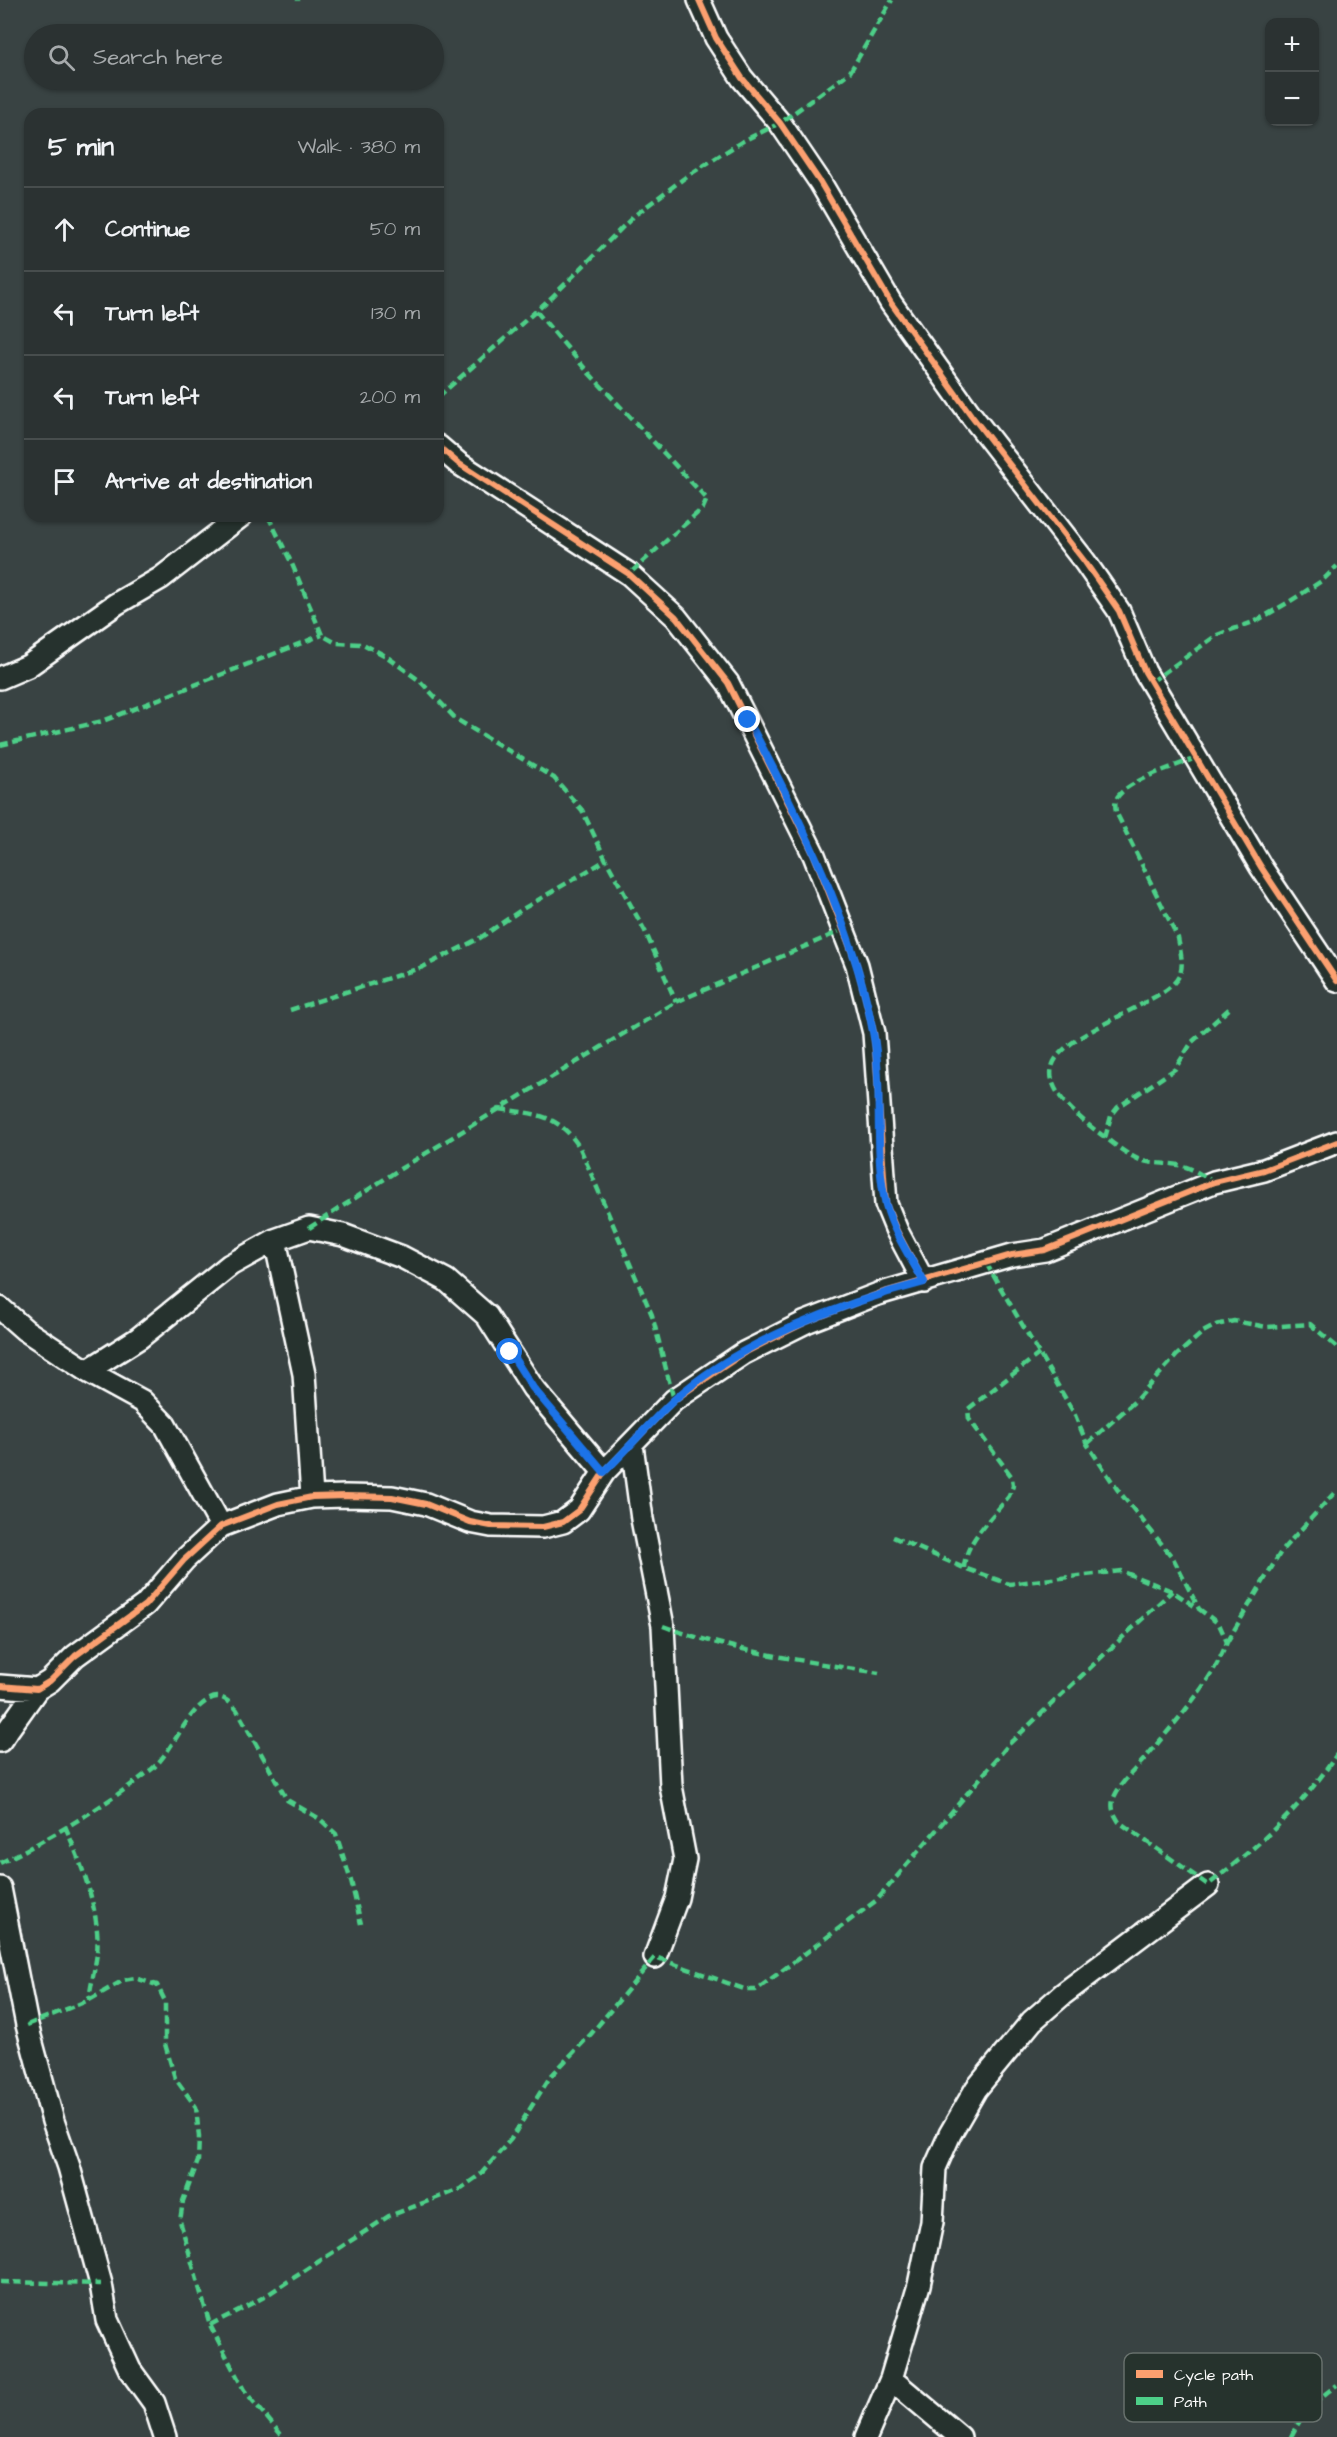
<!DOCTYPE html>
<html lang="en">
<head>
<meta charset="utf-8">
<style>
  body { margin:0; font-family:"Architects Daughter",sans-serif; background:#373e3e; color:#f1f3f6 }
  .controls { position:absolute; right:18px; top:18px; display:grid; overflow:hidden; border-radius:12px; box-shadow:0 2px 4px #0004 }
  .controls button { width:54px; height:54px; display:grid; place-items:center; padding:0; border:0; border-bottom:2px solid #474d4d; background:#2b3232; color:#f1f3f6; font:30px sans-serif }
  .stop { position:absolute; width:18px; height:18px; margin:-14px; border:4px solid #1a73e8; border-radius:50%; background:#fff }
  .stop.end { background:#1a73e8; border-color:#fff; box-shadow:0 2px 6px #0008 }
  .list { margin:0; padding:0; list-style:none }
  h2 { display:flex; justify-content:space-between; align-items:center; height:78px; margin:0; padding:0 24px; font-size:26px }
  h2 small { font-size:20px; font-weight:400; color:#a6aaac }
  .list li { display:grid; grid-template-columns:39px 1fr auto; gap:18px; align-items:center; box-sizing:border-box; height:84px; padding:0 24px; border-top:2px solid #474d4d }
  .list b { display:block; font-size:22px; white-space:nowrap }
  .list em { font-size:20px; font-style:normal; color:#a6aaac }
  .icon { flex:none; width:33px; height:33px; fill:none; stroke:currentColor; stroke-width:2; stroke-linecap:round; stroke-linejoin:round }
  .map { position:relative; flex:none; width:1337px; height:2437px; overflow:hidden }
  .search { position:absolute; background:#2b3232; box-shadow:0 2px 4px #0004; left:24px; top:24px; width:420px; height:66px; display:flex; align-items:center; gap:15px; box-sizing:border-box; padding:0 21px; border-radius:33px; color:#a6aaac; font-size:22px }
  .panel { position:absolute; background:#2b3232; box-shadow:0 2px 4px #0004; left:24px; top:108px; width:420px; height:414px; border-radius:18px }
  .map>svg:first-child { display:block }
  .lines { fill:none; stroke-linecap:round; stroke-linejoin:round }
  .street-casing { stroke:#fff; stroke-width:26 }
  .street { stroke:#26332d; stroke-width:21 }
  .quiet { stroke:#4dcf88; stroke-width:4.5; stroke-dasharray:9 4.5; stroke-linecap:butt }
  .cycleway-casing { stroke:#26332d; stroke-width:10 }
  .cycleway { stroke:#fca06f; stroke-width:6 }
  .route { stroke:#1a73e8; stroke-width:8 }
  .key { fill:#26332d; stroke:#67706c; stroke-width:1.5 }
  .key-label { font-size:16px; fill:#fff }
</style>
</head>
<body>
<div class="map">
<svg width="1337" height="2437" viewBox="0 0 1337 2437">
  <rect width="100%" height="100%" fill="#394343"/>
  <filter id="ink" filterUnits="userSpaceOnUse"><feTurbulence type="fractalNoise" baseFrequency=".0167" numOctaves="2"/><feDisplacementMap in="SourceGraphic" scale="12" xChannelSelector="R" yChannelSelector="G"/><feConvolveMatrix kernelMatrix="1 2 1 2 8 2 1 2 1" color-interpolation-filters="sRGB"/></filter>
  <g filter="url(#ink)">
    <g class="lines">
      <g class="street-casing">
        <path id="street" d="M 699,0 L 716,38 L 742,78 L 780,123 L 820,182 L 891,303 L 971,415 L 1085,562 L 1119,611 L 1145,672 L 1261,867 L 1337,981
          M 438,446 L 458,463 L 629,574 L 676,617 L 728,683 L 814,855 L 857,965 L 874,1033 L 886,1204 L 897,1231 L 924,1282
          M 0,678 L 28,666 L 116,604 L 161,578 L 241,516
          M 275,1240 L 304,1374 L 312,1497
          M 0,1308 L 25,1330 L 87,1371 L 142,1401 L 165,1425 L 221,1526
          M 87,1371 L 139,1338 L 230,1265 L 275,1240 L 309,1228 L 343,1235 L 402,1257 L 446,1280 L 487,1316 L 533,1388 L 604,1472
          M 632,1445 L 642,1519 L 663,1626 L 671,1786 L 685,1859 L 677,1898 L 655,1957
          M 0,1686 L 37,1689 L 50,1681 L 75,1656 L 145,1605 L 184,1560 L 221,1526 L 278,1504 L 312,1497 L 346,1496 L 392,1497 L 426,1504 L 470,1522 L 491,1526 L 543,1527 L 563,1522 L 579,1510 L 604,1472 L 674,1400 L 744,1353 L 806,1322 L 878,1294 L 1012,1255 L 1045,1250 L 1214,1182 L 1264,1170 L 1337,1142
          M 0,1741 L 37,1689
          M 0,1888 L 27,2025 L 53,2121 L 69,2167 L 101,2284 L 107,2320 L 130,2370 L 154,2403 L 165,2437
          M 891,2379 L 960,2437
          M 866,2437 L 891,2379 L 919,2285 L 932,2222 L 935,2168 L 950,2134 L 976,2089 L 1032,2021 L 1063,1994 L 1208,1885"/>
      </g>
      <use href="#street" class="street"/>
      <path class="quiet" d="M 298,1 L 298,0
        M 536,311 L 587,371 L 707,499 L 703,508 L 629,574
        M 438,397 L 552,297 L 635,215 L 687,176 L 743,141 L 780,123 L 850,72 L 892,0
        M 268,516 L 292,564 L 322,635 L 336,643 L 363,644 L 386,656 L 420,681 L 456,719 L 554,778 L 582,810 L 606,860 L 645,931 L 676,1002
        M 1151,682 L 1217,635 L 1256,621 L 1289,602 L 1323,580 L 1337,566
        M 0,745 L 103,721 L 322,635
        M 1196,758 C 1176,766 1132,779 1119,795 C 1114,801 1115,805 1116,812 L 1178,938 C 1180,950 1184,963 1180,974 C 1174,987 1160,994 1149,1000 C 1073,1044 996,1059 1106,1138 C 1116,1146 1128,1155 1140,1160 C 1154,1165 1171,1162 1186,1167 C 1195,1170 1205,1177 1214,1182
        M 290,1010 L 423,967 L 480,938 L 521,910 L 606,860
        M 499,1109 C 537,1114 558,1114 580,1148 L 652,1315 L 674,1400
        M 1105,1138 L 1111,1116 L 1118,1107 L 1175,1069 L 1192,1042 L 1229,1009
        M 309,1228 L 400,1169 L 676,1002 L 843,930
        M 986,1263 L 1074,1413 L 1087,1444 L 1117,1489 L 1173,1558 L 1199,1609
        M 1087,1444 L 1134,1402 L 1177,1355 L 1203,1332 L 1216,1325 L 1234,1321 L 1267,1327 L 1310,1324 L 1337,1347
        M 893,1537 L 964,1568 L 1009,1584 L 1121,1571 L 1172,1591 L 1199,1609 L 1219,1624 L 1227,1642 C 1211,1684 1176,1721 1147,1756 C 1136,1769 1119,1783 1113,1800 C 1111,1809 1114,1814 1119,1822 L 1208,1885 C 1260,1844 1300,1810 1337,1754
        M 964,1568 C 965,1541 993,1517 1009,1496 L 1013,1486 L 1012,1477 L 969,1419 L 968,1409 L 1039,1354
        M 663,1626 C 733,1652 806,1661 879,1673
        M 1227,1642 L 1282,1550 L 1337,1490
        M 65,1826 C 81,1863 101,1912 97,1953 C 95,1969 91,1984 89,2000
        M 0,1863 C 53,1837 106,1805 152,1769 C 173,1751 187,1710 210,1699 C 221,1693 230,1702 237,1710 L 287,1800 L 320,1819 L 336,1834 L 351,1881 L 361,1924
        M 27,2025 L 89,2000 L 124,1980 L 135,1978 L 157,1985 L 165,2001 L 165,2044 L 175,2078 L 196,2107 L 199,2137 L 198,2161 L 183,2201 L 180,2221 L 210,2325 L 244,2390 L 283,2437
        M 0,2282 L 101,2284
        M 210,2325 L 264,2297 L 389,2216 L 460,2189 L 481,2174 L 511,2139 L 550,2077 L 591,2034 L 655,1957 L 747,1990 L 756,1990 L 877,1900 L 1010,1743 L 1172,1591
        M 1291,2437 C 1302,2413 1316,2400 1337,2385"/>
      <g class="cycleway-casing">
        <path id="cycleway" d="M 699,0 L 716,38 L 742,78 L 780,123 L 820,182 L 891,303 L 971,415 L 1085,562 L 1119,611 L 1145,672 L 1261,867 L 1337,981
          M 438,446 L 458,463 L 629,574 L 676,617 L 728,683 L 814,855 L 857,965 L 874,1033 L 886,1204 L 897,1231 L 924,1282
          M 0,1686 L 37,1689 L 50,1681 L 75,1656 L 145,1605 L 184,1560 L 221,1526 L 278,1504 L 312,1497 L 346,1496 L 392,1497 L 426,1504 L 470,1522 L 491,1526 L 543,1527 L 563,1522 L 579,1510 L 604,1472 L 674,1400 L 744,1353 L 806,1322 L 878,1294 L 1012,1255 L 1045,1250 L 1214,1182 L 1264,1170 L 1337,1142"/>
      </g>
      <use href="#cycleway" class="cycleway"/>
    </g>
  </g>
  <g class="lines" filter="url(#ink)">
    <path class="route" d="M 510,1352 L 533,1388 L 604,1472 C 628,1449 650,1422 674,1400 C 738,1342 842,1303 924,1282 C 911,1258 893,1232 886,1205 C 873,1152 884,1087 873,1032 C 854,926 798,815 748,720"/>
  </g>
  <rect x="1124" y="2353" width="198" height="69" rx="9" class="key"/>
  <rect x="1136" y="2370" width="27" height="8" fill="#fca06f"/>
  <rect x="1136" y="2397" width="27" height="8" fill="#4dcf88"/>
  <g class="key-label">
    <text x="1174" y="2380">Cycle path</text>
    <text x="1174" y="2407">Path</text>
  </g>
</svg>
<div class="controls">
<button>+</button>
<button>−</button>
</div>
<div class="stop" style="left:510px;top:1352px"></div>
<div class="stop end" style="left:748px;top:720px"></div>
<div class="search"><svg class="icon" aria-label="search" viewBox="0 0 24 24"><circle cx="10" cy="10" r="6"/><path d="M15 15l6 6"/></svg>Search here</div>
<section class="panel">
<h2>5 min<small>Walk · 380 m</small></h2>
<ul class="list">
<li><svg class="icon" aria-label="ahead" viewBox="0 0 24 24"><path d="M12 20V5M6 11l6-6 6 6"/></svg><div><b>Continue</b></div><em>50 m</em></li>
<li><svg class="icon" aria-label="left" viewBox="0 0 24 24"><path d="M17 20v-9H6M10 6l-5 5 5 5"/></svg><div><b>Turn left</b></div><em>130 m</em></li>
<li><svg class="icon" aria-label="left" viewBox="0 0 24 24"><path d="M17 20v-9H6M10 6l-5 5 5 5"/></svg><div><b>Turn left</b></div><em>200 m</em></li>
<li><svg class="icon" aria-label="arrive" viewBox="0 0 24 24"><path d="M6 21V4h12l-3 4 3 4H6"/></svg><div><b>Arrive at destination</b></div></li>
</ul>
</section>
</div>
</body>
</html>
